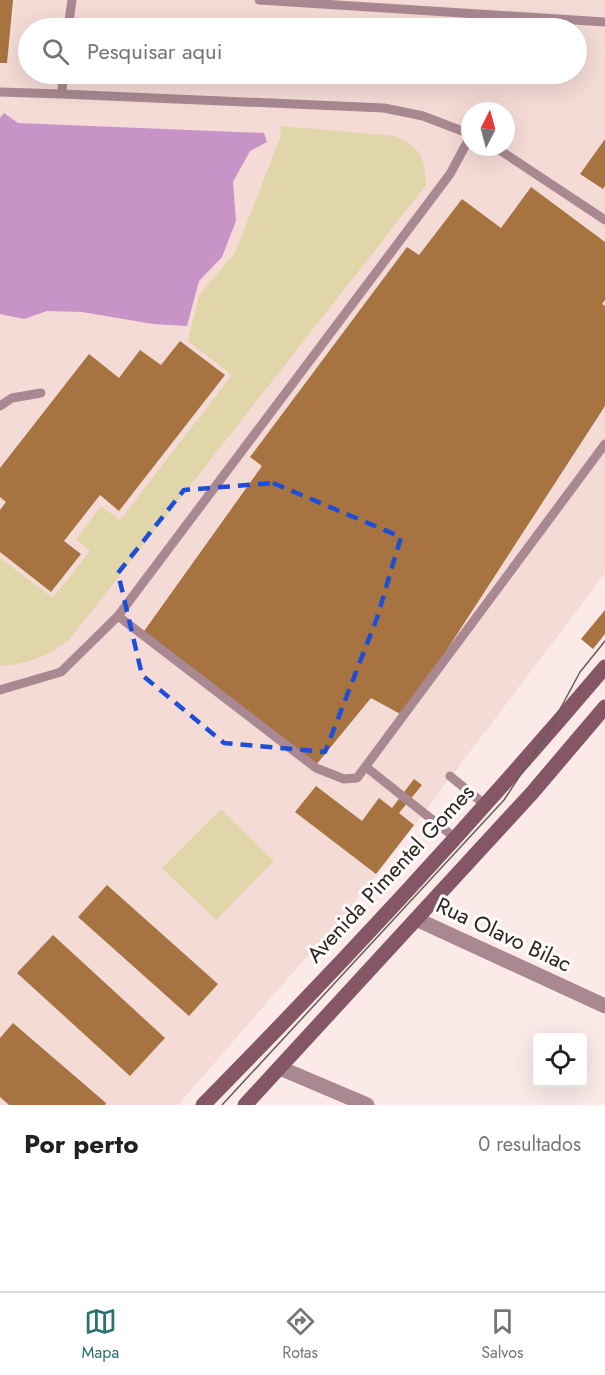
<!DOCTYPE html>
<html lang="pt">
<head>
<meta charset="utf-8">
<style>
  body { margin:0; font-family:Jost,sans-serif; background:#f2f2f2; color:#202124 }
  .controls { position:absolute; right:18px; bottom:18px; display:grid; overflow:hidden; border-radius:6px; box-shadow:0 6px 24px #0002 }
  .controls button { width:54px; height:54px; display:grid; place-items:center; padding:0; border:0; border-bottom:2px solid #e0e0e0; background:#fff; color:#202124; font:30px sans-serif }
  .compass { position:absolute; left:461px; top:102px; width:54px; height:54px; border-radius:50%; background:#fff; box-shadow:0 6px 24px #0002; rotate:6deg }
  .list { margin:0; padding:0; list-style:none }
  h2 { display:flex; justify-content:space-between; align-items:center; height:78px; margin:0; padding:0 24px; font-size:26px }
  h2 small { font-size:20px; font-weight:400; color:#757577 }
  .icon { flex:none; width:33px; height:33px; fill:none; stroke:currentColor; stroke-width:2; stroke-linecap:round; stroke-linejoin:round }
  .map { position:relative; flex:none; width:605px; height:1105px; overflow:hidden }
  .search { position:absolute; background:#fff; box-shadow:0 6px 24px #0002; left:18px; right:18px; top:18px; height:66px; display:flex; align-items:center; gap:15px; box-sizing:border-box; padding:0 21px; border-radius:33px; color:#757577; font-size:22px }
  .sheet { height:186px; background:#fff }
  nav { display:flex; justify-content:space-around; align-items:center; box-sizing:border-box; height:84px; border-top:2px solid #e0e0e0; background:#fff; font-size:16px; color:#757577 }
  nav a { display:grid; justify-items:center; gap:3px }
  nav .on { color:#29726e }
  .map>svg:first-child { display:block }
  .built { fill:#f4dbd6; fill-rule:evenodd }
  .green { fill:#e1d5aa }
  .water { fill:#c893c6 }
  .building { fill:#a77341 }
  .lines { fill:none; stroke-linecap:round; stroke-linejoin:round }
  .lane { stroke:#a98891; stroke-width:9 }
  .street { stroke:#a98891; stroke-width:15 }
  .secondary { stroke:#855766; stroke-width:15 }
  .tram { stroke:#665c5b; stroke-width:1.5 }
  .marked { fill:none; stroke:#1d4ed8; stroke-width:4.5; stroke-dasharray:12 8; stroke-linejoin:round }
  .labels { text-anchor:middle; stroke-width:6; stroke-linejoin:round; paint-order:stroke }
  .street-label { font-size:22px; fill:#2a2423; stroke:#fefbfa }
</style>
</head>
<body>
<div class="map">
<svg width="605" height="1105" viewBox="0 0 605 1105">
  <rect width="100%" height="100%" fill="#fbeae7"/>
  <path class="built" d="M 0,0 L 605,0 L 605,573 L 370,884 L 178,1105 L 0,1105 ZM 28,28 L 576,28 L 576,74 L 28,74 ZM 470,111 L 506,111 L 506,147 L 470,147 Z"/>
  <path class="green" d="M 281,126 L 395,136 C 421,148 425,157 426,185 L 69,640 C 46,657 28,664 0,666 L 0,558 L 53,598 L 90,551 L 76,539 L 101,506 L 120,520 L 232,375 L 188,341 L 199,295 L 235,253 L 280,138 Z
    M 221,809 L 274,861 L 216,920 L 162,868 Z"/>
  <path class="water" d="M 4,113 L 18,123 L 264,133 L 267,142 L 250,151 L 233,182 L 236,221 L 222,257 L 199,281 L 187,326 L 153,324 L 82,312 L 47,311 L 24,319 L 0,314 L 0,118 Z"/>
  <path class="building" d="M 0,0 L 13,0 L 7,63 L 0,63 Z
    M 605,139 L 605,186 L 603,189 L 580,174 Z
    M 531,187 L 605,242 L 605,300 L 602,304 L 605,306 L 605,406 L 404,716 L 371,698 L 316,765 L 142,634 L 262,466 L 250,457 L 407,247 L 419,255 L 462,199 L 501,228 Z
    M 180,341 L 225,375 L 119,511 L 100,495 L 64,541 L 81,554 L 51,592 L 0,552 L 0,510 L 6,502 L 0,497 L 0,468 L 89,354 L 119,378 L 140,350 L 161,365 Z
    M 605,610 L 605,634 L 593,649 L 581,639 Z
    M 414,779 L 422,785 L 399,813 L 414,825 L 376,874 L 295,812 L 316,786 L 362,821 L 379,798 L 392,808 Z
    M 107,885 L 218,984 L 189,1016 L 78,917 Z
    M 53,935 L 165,1038 L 130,1076 L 17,973 Z
    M 13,1023 L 106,1103 L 105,1105 L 9,1105 L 0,1097 L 0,1038 Z"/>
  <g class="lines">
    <path class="lane" d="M 259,0 L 605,22
      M 68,28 L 72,0
      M 63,74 L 62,94 L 384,108 L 423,116 L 470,134
      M 0,92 L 62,94
      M 495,147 L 605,220
      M 0,406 L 12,398 L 41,393
      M 118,616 L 316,768 L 344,779 L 357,778 L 605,444
      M 0,690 L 61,672 L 118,616 L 450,174 L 470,137
      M 366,767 L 454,837
      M 450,776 L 484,804"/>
    <path class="street" d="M 416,919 L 605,1006
      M 280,1068 L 367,1105"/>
    <path class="secondary" d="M 203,1105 C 342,964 477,818 605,667
      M 245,1105 L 532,793 L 605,707"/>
    <path class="tram" d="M 222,1105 L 504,800 L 544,739 L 580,672 L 605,641"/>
  </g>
  <path class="marked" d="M 273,483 L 401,537 L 377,618 L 325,752 L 224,743 L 142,675 L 118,573 L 184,490 Z"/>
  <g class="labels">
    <g class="street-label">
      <text transform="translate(390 873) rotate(-47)" y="8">Avenida Pimentel Gomes</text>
      <text transform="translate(504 934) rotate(25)" y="8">Rua Olavo Bilac</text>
    </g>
  </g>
</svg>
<div class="controls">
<button><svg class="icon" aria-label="locate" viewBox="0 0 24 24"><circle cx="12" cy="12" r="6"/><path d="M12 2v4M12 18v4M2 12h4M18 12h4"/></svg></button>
</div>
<svg class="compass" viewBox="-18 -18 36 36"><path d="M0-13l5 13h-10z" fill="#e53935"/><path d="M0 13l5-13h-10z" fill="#757577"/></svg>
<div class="search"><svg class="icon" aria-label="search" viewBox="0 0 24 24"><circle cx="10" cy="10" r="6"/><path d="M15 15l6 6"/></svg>Pesquisar aqui</div>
</div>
<section class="sheet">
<h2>Por perto<small>0 resultados</small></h2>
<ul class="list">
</ul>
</section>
<nav>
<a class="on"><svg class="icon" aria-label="map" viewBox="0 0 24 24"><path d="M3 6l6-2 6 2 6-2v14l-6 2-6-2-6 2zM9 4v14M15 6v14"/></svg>Mapa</a>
<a><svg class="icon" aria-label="directions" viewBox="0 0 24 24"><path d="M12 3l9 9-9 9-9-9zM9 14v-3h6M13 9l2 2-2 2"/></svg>Rotas</a>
<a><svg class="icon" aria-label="saved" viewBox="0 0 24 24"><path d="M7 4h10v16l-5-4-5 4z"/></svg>Salvos</a>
</nav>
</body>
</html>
